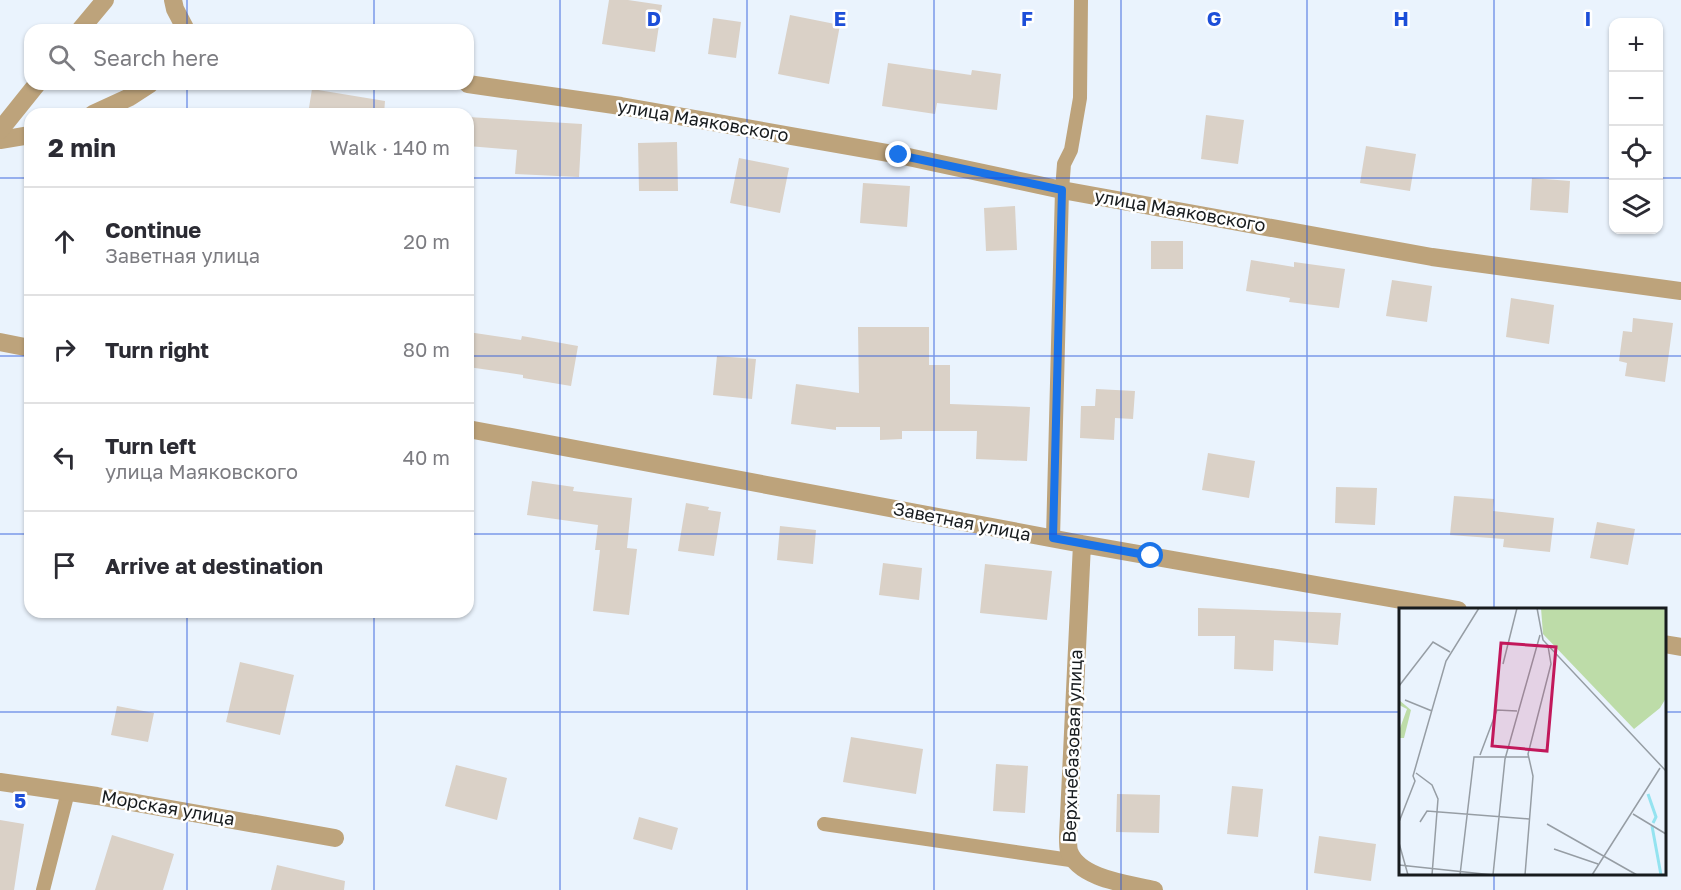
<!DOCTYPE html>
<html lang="en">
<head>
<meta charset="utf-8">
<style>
  body { margin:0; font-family:"Golos Text",sans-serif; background:#f2f2f3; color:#2b2b33 }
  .controls { position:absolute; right:18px; top:18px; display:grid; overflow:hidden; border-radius:12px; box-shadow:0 2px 4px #0004 }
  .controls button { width:54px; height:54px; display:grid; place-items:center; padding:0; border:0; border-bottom:2px solid #e1e1e2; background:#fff; color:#2b2b33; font:30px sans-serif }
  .stop { position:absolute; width:18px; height:18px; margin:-14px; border:4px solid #1a73e8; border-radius:50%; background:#fff }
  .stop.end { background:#1a73e8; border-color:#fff; box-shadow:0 2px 6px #0008 }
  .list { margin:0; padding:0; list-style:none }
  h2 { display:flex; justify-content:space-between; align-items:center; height:78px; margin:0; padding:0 24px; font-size:26px }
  h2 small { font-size:20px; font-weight:400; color:#7c7c81 }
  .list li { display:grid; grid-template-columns:39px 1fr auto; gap:18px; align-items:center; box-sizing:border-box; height:108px; padding:0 24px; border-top:2px solid #e1e1e2 }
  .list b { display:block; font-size:22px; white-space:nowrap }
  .list p { margin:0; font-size:20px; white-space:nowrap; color:#7c7c81 }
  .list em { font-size:20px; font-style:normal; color:#7c7c81 }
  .icon { flex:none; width:33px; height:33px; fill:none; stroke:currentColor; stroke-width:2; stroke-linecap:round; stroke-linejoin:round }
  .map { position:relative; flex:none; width:1681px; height:890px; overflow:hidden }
  .search { position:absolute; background:#fff; box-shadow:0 2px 4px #0004; left:24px; top:24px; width:450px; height:66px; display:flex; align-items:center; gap:15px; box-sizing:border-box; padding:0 21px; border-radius:18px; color:#7c7c81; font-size:22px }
  .panel { position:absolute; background:#fff; box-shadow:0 2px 4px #0004; left:24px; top:108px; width:450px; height:510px; border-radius:18px }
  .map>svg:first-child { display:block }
  .building { fill:#dad1c7 }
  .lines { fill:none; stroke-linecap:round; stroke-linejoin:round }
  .service { stroke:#bda37b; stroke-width:14 }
  .minor { stroke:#bda37b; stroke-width:18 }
  .tertiary { stroke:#bda37b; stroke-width:18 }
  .route { stroke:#1a73e8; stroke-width:8 }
  .grid { fill:none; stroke:#1d4ed8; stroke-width:1.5; stroke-opacity:0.55 }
  .labels { text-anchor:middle; stroke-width:5; stroke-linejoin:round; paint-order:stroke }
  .street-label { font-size:18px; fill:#171b1e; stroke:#fff }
  .inset-river { fill:none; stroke:#94e3f0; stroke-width:3 }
  .inset-road { fill:none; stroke:#969da4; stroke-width:1.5 }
  .view { fill:#c2185b; fill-opacity:0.15; stroke:#c2185b; stroke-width:3 }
  .inset-edge { fill:none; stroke:#171b1e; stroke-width:3 }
  .grid-label { font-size:20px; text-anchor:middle; font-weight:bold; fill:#1d4ed8; stroke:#fff; stroke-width:5; stroke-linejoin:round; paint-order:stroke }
</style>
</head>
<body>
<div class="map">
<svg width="1681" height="890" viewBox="0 0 1681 890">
  <rect width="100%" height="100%" fill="#eaf3fd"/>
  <path class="building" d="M 609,0 L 628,0 L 662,5 L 655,52 L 602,44 Z
    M 790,15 L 840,25 L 829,84 L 778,74 Z
    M 713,18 L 741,22 L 736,58 L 708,54 Z
    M 888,63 L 971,75 L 972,70 L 1001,74 L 997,110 L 937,103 L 935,114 L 882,106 Z
    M 312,89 L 385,101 L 384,114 L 308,114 Z
    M 1206,115 L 1244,120 L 1238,164 L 1201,159 Z
    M 468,117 L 582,124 L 579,177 L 515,174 L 517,150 L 468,146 Z
    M 677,142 L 678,191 L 639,191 L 638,143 Z
    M 1366,146 L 1416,154 L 1410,191 L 1360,183 Z
    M 739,158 L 789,168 L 780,213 L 730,203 Z
    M 1532,178 L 1570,181 L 1568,213 L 1530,210 Z
    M 863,183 L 910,186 L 907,227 L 860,223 Z
    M 1015,206 L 1017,250 L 986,251 L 984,208 Z
    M 1151,241 L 1183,241 L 1183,269 L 1151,269 Z
    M 1251,260 L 1294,267 L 1294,262 L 1345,269 L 1339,308 L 1289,302 L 1290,298 L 1246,291 Z
    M 1392,280 L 1432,286 L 1427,322 L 1386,316 Z
    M 1511,298 L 1554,305 L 1549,344 L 1506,337 Z
    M 1633,318 L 1673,323 L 1665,382 L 1625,376 L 1627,363 L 1619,361 L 1623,331 L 1632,332 Z
    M 858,327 L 929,327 L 929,365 L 950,365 L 950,404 L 1030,407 L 1027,461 L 976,459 L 977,431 L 902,431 L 902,439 L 880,440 L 880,427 L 836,427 L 836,430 L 791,424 L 796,384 L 859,393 Z
    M 468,332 L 521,340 L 522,336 L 578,346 L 571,386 L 523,378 L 523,375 L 468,367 Z
    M 717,356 L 756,359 L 752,399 L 713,395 Z
    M 1096,389 L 1135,391 L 1133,419 L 1115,418 L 1114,440 L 1080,438 L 1081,406 L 1095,406 Z
    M 1208,453 L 1255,461 L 1249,498 L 1202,490 Z
    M 532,481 L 574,487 L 573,491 L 632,498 L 627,548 L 637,549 L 629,615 L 593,611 L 600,550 L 595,550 L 598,525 L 527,515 Z
    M 1336,487 L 1377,488 L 1375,525 L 1335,523 Z
    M 1454,496 L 1494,499 L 1493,511 L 1554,518 L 1550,552 L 1503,547 L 1504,539 L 1450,535 Z
    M 686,503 L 709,507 L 708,510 L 721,512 L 714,556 L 678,551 Z
    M 1597,522 L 1635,529 L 1628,565 L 1590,558 Z
    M 780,526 L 816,530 L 813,564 L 777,560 Z
    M 883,563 L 922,568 L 919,600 L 879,595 Z
    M 985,564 L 1052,571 L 1047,620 L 980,613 Z
    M 1198,608 L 1341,613 L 1338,645 L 1274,640 L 1273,671 L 1234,669 L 1235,636 L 1198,636 Z
    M 240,662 L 294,675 L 280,735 L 226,722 Z
    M 117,706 L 154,713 L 148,742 L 111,735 Z
    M 851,737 L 923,749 L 916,794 L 843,782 Z
    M 996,764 L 1028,766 L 1025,813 L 993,811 Z
    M 456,765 L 507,778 L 497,820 L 445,806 Z
    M 1232,786 L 1263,789 L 1258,837 L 1227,834 Z
    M 1117,794 L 1160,795 L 1159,833 L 1116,832 Z
    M 639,817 L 678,828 L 672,850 L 633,839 Z
    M 0,820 L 24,824 L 14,890 L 0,890 Z
    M 112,835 L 174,854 L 163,890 L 95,890 Z
    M 1319,836 L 1376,844 L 1371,881 L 1314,873 Z
    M 277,865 L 345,881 L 344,890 L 271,890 Z"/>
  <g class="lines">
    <path class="service" d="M 1053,538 L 1062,190 L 1064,164 L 1071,150 L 1080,98 L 1081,0
      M 824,824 L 1077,861
      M 43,890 L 68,792"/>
    <path class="minor" d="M 173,0 L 175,9 L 186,30
      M 468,84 L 621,106 L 899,155 L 1062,190 L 1432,257 L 1681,291
      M 93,114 L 130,97 L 150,84
      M 0,140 L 30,135
      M 0,342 L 30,348
      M 468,429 L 1082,544 L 1458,610
      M 1082,544 L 1068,837 C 1068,841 1068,847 1069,851 C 1079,879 1129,884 1154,890
      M 1664,644 L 1681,647
      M 0,782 L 97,796 L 335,838"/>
    <path class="tertiary" d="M 80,30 L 105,0
      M 0,130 L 37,84"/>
  </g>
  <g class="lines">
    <path class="route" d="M 899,155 L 1062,190 L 1053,538 L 1151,556"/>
  </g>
  <path class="grid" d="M 187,0 L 187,30M 374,0 L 374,30M 560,0 L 560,890M 747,0 L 747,890M 934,0 L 934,890M 1121,0 L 1121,890M 1307,0 L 1307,890M 1494,0 L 1494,610M 187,84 L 187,114M 374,84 L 374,114M 0,178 L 30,178M 468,178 L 1614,178M 1658,178 L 1681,178M 0,356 L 30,356M 468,356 L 1681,356M 0,534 L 30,534M 468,534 L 1681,534M 187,612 L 187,890M 374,612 L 374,890M 0,712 L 1400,712M 1664,712 L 1681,712M 1494,874 L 1494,890"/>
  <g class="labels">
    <g class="street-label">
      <text transform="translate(703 121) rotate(10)" y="6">улица Маяковского</text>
      <text transform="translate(1180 211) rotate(10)" y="6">улица Маяковского</text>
      <text transform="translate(962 522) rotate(11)" y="6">Заветная улица</text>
      <text transform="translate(1073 746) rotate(-88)" y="6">Верхнебазовая улица</text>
      <text transform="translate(168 808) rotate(10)" y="6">Морская улица</text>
    </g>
  </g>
  <g transform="translate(1399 608)">
    <rect width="267" height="267" fill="#eaf3fd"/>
    <path d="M 142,0 L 267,0 L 267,90 L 261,100 L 235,121 L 144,26 ZM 0,92 L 12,102 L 5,130 L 0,130 L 0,123 L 8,101 L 0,97 Z" fill="#bddca8"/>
    <path class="inset-river" d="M 249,186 L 257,209 L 254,215M 253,218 L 262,267"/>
    <path class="inset-road" d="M 138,0 L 144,32 L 267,163M 104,56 L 118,0M 0,78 L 34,34 L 51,44M 6,92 L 33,103M 81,147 L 98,102 L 118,103M 17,165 L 33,177 L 39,191 L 33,267M 234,206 L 267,226M 0,214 L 16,173 L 14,168 L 47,53 L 80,0M 21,214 L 28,203 L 130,211M 148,216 L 238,267M 0,235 L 9,267M 155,241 L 199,256M 0,257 L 94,267M 61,267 L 75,149 L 130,149M 94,267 L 106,151 L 141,27M 126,267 L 134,168 L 129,146 L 152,56 L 149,38M 193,267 L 261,160"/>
    <path class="view" d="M 102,35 L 157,39 L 148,143 L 93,138 Z"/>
    <rect width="267" height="267" class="inset-edge"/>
  </g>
  <g class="grid-label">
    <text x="654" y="26">D</text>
    <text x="840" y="26">E</text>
    <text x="1027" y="26">F</text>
    <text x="1214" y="26">G</text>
    <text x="1401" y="26">H</text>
    <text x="1588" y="26">I</text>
    <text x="20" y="808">5</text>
  </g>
</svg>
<div class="controls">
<button>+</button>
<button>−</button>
<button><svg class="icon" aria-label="locate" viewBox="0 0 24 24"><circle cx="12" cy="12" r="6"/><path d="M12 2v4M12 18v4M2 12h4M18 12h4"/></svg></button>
<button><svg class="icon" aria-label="layers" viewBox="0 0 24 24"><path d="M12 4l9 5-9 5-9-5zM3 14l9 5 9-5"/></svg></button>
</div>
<div class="stop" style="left:1151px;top:556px"></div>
<div class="stop end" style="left:899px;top:155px"></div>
<div class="search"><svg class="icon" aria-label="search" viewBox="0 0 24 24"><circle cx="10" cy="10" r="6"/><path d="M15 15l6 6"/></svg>Search here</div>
<section class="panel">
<h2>2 min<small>Walk · 140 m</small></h2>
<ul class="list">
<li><svg class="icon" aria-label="ahead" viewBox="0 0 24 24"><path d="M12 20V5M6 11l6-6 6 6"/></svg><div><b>Continue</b><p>Заветная улица</p></div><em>20 m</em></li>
<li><svg class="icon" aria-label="right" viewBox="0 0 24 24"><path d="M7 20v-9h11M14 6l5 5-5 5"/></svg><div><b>Turn right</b></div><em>80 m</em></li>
<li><svg class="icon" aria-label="left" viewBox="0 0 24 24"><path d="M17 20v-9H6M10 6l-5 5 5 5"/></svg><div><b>Turn left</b><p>улица Маяковского</p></div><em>40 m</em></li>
<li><svg class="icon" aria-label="arrive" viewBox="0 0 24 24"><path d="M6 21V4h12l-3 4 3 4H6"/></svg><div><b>Arrive at destination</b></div></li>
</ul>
</section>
</div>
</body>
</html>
